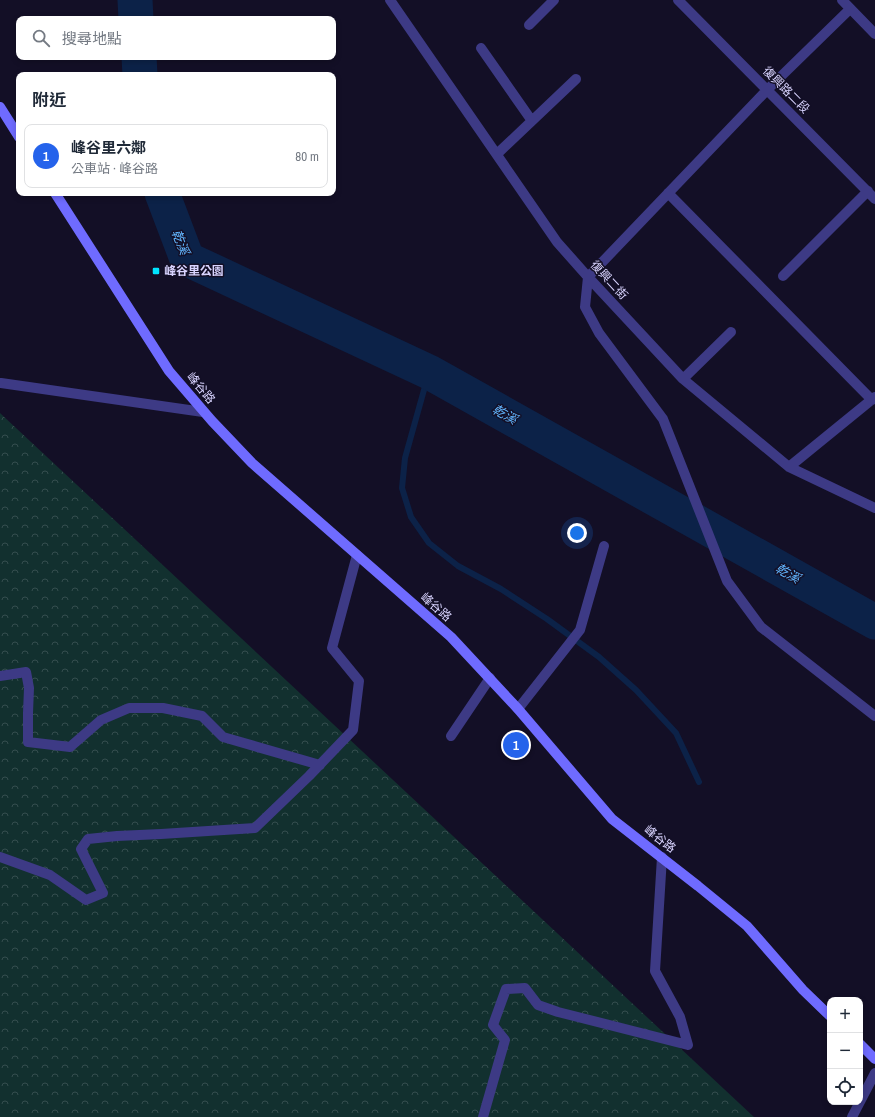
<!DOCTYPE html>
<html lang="zh-TW">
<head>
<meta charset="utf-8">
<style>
  body { margin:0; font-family:"Archivo Narrow","Noto Sans TC",sans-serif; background:#f2f2f3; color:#1f2937 }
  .controls { position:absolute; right:12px; bottom:12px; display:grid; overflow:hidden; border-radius:8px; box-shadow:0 2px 6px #0003 }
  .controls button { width:36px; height:36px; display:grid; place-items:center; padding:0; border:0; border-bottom:1px solid #e0e1e3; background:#fff; color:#1f2937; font:20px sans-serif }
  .you { position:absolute; left:577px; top:533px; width:14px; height:14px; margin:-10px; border:3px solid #fff; border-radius:50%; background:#1a73e8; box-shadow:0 0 0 6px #1a73e833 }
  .badge { display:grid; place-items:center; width:26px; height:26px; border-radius:50%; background:#2563eb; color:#fff; font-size:13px; font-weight:700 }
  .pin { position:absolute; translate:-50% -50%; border:2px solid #fff; box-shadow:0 1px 4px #0006 }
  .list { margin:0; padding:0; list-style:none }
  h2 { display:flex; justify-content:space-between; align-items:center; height:52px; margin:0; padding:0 16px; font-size:17px }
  h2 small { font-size:13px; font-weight:400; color:#747a83 }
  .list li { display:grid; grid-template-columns:26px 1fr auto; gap:12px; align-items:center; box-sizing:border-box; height:64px; margin:0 8px 8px; padding:0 8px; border:1px solid #e0e1e3; border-radius:8px }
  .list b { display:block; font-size:15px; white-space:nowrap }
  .list p { margin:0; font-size:13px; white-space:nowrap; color:#747a83 }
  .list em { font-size:13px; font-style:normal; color:#747a83 }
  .icon { flex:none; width:22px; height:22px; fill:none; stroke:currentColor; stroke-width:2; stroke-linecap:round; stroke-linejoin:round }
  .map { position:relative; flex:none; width:875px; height:1117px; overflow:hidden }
  .search { position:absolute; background:#fff; box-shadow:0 2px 6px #0003; left:16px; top:16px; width:320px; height:44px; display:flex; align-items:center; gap:10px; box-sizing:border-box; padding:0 14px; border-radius:8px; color:#747a83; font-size:15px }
  .panel { position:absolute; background:#fff; box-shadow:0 2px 6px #0003; left:16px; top:72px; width:320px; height:124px; border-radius:8px }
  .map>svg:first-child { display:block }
  .forest { fill:url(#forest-crowns) }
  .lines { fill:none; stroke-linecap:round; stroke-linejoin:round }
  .stream { stroke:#0c2248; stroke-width:6 }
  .river { stroke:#0c2248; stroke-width:35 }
  .lane { stroke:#3d3a85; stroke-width:10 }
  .secondary { stroke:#6f6bff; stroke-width:10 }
  .poi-dot { fill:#00e5ff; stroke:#130f26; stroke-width:1.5 }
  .labels { text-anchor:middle; stroke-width:3; stroke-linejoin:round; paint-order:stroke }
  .street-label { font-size:12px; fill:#d9d4ff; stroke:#130f26 }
  .poi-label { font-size:12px; font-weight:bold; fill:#d9d4ff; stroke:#130f26; text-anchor:start }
  .water-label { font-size:13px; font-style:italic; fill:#62b6ff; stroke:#130f26 }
</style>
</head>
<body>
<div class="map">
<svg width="875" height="1117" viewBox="0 0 875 1117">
  <defs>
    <pattern id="forest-crowns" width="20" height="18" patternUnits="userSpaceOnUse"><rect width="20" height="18" fill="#12302f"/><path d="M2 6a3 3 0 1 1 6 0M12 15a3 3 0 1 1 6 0" fill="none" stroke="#344d4e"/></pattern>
  </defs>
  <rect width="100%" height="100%" fill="#130f26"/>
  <path class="forest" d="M 0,413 L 1,414 L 754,1117 L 0,1117 Z"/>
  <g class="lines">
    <path class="stream" d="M 429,372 L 405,458 L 402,488 L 411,517 L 429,543 L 458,566 L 501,589 L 547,619 L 599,657 L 636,690 L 676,733 L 699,782"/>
    <path class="river" d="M 135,0 L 136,19
      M 139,57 L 140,75
      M 162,193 L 187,259 L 429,372 L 875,622"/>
    <path class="lane" d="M 390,0 L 557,242 L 588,277 L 683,379 L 789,467 L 875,508
      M 678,0 L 875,199
      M 842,0 L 875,34
      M 850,9 L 767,90 L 588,277 L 585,307 L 599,333 L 663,419 L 727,581 L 761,627 L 875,716
      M 529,25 L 554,0
      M 481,48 L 532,121
      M 497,154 L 576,79
      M 668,193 L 872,400
      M 783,276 L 868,191
      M 683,379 L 731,332
      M 1,383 L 203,412
      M 789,467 L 875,397
      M 0,676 L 26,672 L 29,688 L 28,713 L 28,742 L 70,747 L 101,720 L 129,708 L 163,708 L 202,716 L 223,737 L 320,765
      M 518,709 L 580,630 L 604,546
      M 451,736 L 490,678
      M 0,857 L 50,875 L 86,900 L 103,893 L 81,849 L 88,839 L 117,836 L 161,834 L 255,828 L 309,776 L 353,730 L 359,681 L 332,648 L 357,555
      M 483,1117 L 505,1040 L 493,1025 L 506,989 L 525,988 L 538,1005 L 558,1012 L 688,1045 L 680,1017 L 655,971 L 662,857
      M 852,1117 L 875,1073"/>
    <path class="secondary" d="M 0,107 L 19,137
      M 55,193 L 169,371 L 212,421 L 252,463 L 451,637 L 518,709 L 612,819 L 698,886 L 747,926 L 803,990 L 830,1016
      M 860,1044 L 875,1059"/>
  </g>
  <rect class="poi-dot" x="152" y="267" width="8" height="8" rx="2"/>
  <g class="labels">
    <g class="street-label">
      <text transform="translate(786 90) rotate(45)" y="4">復興路二段</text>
      <text transform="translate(609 280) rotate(47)" y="4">復興二街</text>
      <text transform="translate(201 388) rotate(50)" y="4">峰谷路</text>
      <text transform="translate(436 607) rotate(41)" y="4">峰谷路</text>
      <text transform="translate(660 839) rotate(38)" y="4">峰谷路</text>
    </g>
    <g class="poi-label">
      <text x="164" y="275">峰谷里公園</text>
    </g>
    <g class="water-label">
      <text transform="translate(181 242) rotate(68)" y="5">乾溪</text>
      <text transform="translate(505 414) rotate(29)" y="5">乾溪</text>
      <text transform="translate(788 573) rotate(29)" y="5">乾溪</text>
    </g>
  </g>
</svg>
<div class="controls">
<button>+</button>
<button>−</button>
<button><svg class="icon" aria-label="locate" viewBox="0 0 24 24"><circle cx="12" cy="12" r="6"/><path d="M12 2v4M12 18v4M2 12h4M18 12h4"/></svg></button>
</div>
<div class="you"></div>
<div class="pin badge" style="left:516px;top:745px">1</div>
<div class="search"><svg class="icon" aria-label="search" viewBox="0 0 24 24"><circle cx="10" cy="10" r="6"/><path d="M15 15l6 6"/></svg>搜尋地點</div>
<section class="panel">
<h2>附近<small></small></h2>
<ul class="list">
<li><span class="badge">1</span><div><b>峰谷里六鄰</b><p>公車站 · 峰谷路</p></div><em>80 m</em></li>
</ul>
</section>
</div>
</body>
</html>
